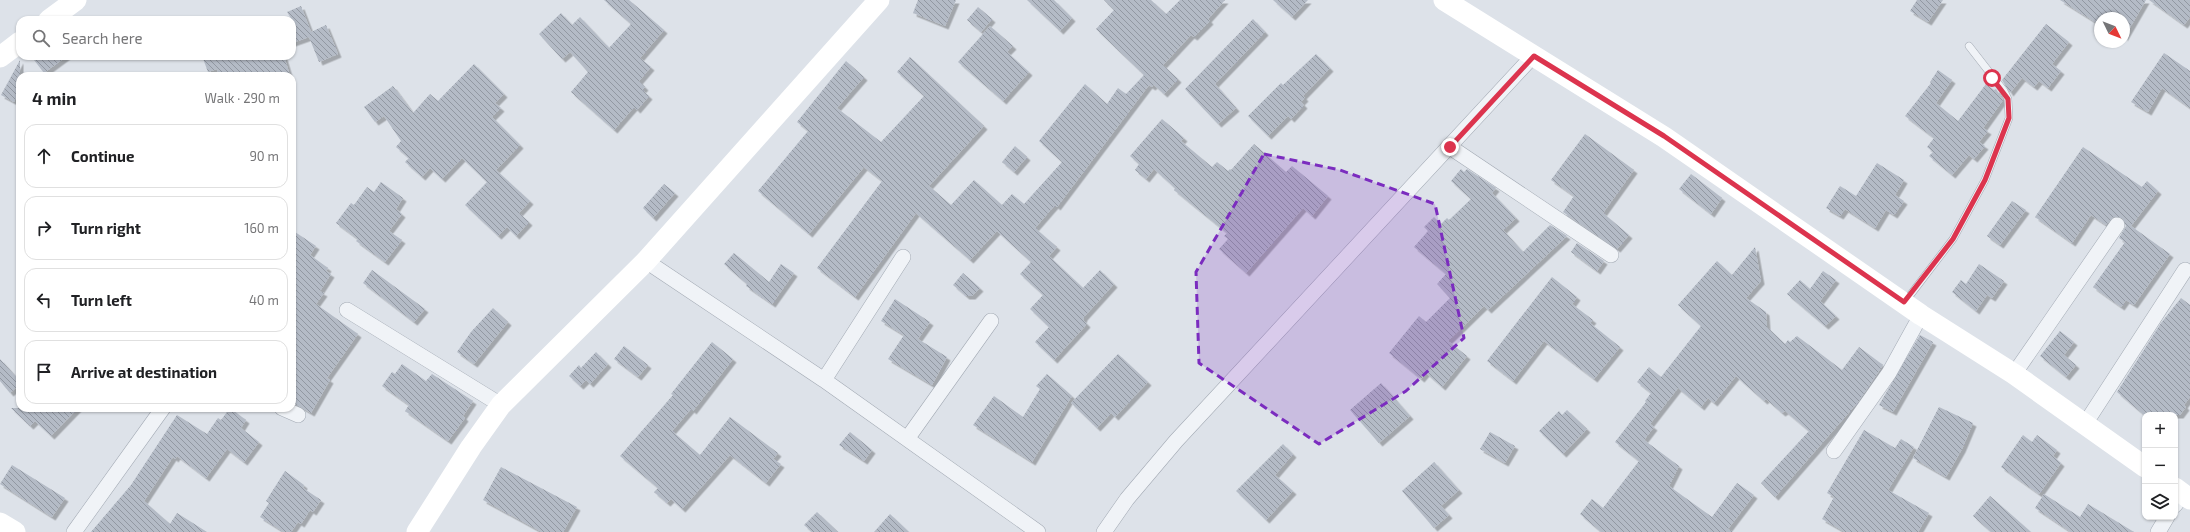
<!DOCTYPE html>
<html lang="en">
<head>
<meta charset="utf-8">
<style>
  body { margin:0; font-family:"Exo 2",sans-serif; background:#f2f2f2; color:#202124 }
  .controls { position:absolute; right:12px; bottom:12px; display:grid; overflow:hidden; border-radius:8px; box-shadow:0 1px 3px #0004 }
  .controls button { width:36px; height:36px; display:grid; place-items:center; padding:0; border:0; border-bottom:1px solid #e0e0e0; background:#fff; color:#202124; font:20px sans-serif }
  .compass { position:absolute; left:2094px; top:12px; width:36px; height:36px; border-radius:50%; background:#fff; box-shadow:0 1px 3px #0004; rotate:133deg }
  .stop { position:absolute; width:12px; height:12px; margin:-9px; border:3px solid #dc344e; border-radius:50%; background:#fff }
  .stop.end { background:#dc344e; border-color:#fff; box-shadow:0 1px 4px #0008 }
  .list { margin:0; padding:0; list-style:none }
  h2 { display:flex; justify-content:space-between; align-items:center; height:52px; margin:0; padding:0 16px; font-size:17px }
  h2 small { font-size:13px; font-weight:400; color:#757577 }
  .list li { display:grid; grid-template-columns:26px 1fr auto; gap:12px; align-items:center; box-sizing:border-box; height:64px; margin:0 8px 8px; padding:0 8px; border:1px solid #e0e0e0; border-radius:12px }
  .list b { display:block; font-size:15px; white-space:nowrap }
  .list em { font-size:13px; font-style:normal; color:#757577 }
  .icon { flex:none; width:22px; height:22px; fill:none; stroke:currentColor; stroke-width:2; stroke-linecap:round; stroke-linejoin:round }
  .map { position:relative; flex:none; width:2190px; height:532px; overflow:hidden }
  .search { position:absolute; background:#fff; box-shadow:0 1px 3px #0004; left:16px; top:16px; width:280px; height:44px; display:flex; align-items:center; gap:10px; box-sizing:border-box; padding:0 14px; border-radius:12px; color:#757577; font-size:15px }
  .panel { position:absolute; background:#fff; box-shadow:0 1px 3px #0004; left:16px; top:72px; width:280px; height:340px; border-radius:12px }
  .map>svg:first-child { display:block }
  .building { fill:url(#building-back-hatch); filter:url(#shadow) }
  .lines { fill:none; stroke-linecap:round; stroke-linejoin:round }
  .lane-casing { stroke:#a2a9b3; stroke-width:8 }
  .street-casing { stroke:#a2a9b3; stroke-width:16 }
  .lane { stroke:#f0f3f7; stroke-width:7 }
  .street { stroke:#f0f3f7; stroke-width:15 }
  .secondary { stroke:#fff; stroke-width:21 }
  .route { stroke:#dc344e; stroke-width:5 }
  .marked { fill:#7b2cbf; fill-opacity:0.2; stroke:#7b2cbf; stroke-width:3; stroke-dasharray:8 5; stroke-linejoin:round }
</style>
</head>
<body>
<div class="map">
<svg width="2190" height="532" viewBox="0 0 2190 532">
  <defs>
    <pattern id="building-back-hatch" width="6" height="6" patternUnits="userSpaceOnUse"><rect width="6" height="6" fill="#b4bbc6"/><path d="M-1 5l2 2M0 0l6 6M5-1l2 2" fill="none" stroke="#9298a2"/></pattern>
    <filter id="shadow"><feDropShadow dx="3.5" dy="3.5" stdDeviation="0" flood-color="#0004"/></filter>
  </defs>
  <rect width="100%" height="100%" fill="#dde2e9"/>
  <path class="building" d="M 604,0 L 629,0 L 664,30 L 640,58 L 651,67 L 639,81 L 645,87 L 642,90 L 649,96 L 637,110 L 634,107 L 614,130 L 571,92 L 588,72 L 570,52 L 562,59 L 539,34 L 561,13 L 572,25 L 580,17 L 609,48 L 631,24 Z
    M 918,0 L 956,0 L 945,26 L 913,13 Z
    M 1027,0 L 1054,0 L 1072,18 L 1060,31 Z
    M 1104,0 L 1151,0 L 1166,14 L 1180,0 L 1225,0 L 1208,19 L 1210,21 L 1194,37 L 1191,35 L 1163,65 L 1178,79 L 1164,94 L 1154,85 L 1152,87 L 1149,85 L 1057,207 L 1055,205 L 1035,228 L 1057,247 L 1049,256 L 1083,288 L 1100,270 L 1114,284 L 1084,317 L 1083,320 L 1087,324 L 1054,360 L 1035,342 L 1049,327 L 1030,309 L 1043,295 L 1020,274 L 1031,262 L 997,231 L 970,260 L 916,213 L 855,297 L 817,268 L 882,181 L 864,167 L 809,234 L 758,191 L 808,131 L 797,122 L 846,61 L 864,77 L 837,108 L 881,142 L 924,96 L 897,72 L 910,57 L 984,126 L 929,186 L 951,205 L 974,180 L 1002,205 L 1012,194 L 1024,204 L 1062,162 L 1039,141 L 1085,84 L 1107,104 L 1118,88 L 1126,94 L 1144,75 L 1096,29 L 1114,10 Z
    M 1273,0 L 1308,0 L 1292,17 Z
    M 1917,0 L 1943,0 L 1928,22 L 1910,11 Z
    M 2060,0 L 2146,0 L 2124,38 L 2124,18 L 2100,18 L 2100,25 Z
    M 2149,0 L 2190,0 L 2190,17 L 2184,25 Z
    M 301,6 L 311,32 L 326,25 L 338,54 L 319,62 L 309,37 L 292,43 L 292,20 L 287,12 Z
    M 978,7 L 992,19 L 981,32 L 967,20 Z
    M 1253,19 L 1265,32 L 1215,84 L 1236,108 L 1218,124 L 1185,89 Z
    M 2046,24 L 2069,42 L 2052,64 L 2061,71 L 2048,88 L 2039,81 L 2034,87 L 2022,78 L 2010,93 L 2002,80 Z
    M 990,26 L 1013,46 L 1007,52 L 1029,72 L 1003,101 L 958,62 Z
    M 2164,53 L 2190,71 L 2190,108 L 2162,88 L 2148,112 L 2131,102 Z
    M 1316,54 L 1330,68 L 1303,96 L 1305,98 L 1301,102 L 1304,105 L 1291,119 L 1288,116 L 1268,136 L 1248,116 L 1281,83 L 1283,85 Z
    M 31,56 L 67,56 L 44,73 Z
    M 202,56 L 284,56 L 290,76 L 219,76 L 217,69 L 208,72 Z
    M 20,60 L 20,90 L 14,102 L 1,95 Z
    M 474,64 L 504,94 L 495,103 L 501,108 L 492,117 L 520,145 L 496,170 L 530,201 L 519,213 L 529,222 L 516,236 L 507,227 L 498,236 L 465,205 L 487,182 L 462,158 L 442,179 L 430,168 L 422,177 L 405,162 L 409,158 L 396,147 L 401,141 L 384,116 L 375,122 L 364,107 L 393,86 L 413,113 L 430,94 L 438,101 Z
    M 1938,70 L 1952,80 L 1936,103 L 1958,121 L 1986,84 L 1994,90 L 1996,89 L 2003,100 L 1983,128 L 1988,131 L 1979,142 L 1985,146 L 1974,159 L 1969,155 L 1952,175 L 1929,156 L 1933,152 L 1927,147 L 1934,138 L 1905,116 L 1931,83 L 1930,82 Z
    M 1162,119 L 1184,138 L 1181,141 L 1212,167 L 1217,162 L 1228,171 L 1230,169 L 1231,170 L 1254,144 L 1286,172 L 1292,166 L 1328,196 L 1312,216 L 1303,208 L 1246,273 L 1219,249 L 1228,239 L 1224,236 L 1227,233 L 1174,190 L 1175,188 L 1154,169 L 1146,179 L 1135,170 L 1139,164 L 1130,156 Z
    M 1585,134 L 1634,170 L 1603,213 L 1629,235 L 1617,249 L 1563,212 L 1574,196 L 1551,180 Z
    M 1015,146 L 1027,157 L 1014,172 L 1002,162 Z
    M 2083,147 L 2142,187 L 2147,181 L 2158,191 L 2131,226 L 2170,254 L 2134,305 L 2126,300 L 2121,307 L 2093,287 L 2125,242 L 2119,238 L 2126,226 L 2122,218 L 2114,217 L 2106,225 L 2091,215 L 2072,243 L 2035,217 Z
    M 1877,163 L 1904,180 L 1895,195 L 1904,201 L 1894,215 L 1886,210 L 1875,228 L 1845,209 L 1840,216 L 1826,208 L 1840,186 L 1856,196 Z
    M 1461,169 L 1464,172 L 1467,169 L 1496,188 L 1492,193 L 1516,218 L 1503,230 L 1523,252 L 1550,225 L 1567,236 L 1488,310 L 1484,306 L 1448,341 L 1467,356 L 1442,387 L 1426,373 L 1421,379 L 1389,353 L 1419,316 L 1426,322 L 1450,298 L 1437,284 L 1446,274 L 1414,247 L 1428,231 L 1424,227 L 1434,217 L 1441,224 L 1447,218 L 1449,220 L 1471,199 L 1451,181 Z
    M 1691,174 L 1722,198 L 1711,214 L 1679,189 Z
    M 381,182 L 403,198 L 396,209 L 402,214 L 389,231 L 402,240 L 385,262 L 356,241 L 358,239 L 336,223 L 351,203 L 354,205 L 367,187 L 374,192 Z
    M 664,184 L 675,193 L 653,218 L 643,208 Z
    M 2012,201 L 2026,210 L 2000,245 L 1987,236 Z
    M 292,230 L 316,246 L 310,255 L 328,268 L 326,271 L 331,274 L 320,291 L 324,293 L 316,304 L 358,334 L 327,378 L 330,380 L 311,413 L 292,402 Z
    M 1577,243 L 1604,261 L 1597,271 L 1571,252 Z
    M 1755,247 L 1761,281 L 1746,298 L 1766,312 L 1767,327 L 1785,344 L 1788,340 L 1790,342 L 1797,336 L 1842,370 L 1859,347 L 1883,365 L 1858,402 L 1775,497 L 1761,483 L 1809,431 L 1785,411 L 1782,413 L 1766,399 L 1764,401 L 1736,376 L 1714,403 L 1708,398 L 1701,407 L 1678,388 L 1650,424 L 1654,427 L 1644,440 L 1679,466 L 1669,486 L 1712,517 L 1737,483 L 1754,495 L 1728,529 L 1733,532 L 1601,532 L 1580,514 L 1592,499 L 1603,508 L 1639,461 L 1615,442 L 1646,402 L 1645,401 L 1651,393 L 1637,382 L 1649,367 L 1661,377 L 1701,326 L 1678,305 L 1717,261 L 1732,275 Z
    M 734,253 L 769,282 L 781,264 L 794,273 L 772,304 L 746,286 L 747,284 L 724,264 Z
    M 1979,264 L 2004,281 L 1992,298 L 1987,295 L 1976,311 L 1952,292 L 1961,280 L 1966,284 Z
    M 372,270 L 425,309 L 414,322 L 363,283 Z
    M 1823,271 L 1836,280 L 1820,301 L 1836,316 L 1825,326 L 1787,294 L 1800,280 L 1810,289 Z
    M 963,273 L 980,288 L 972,296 L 966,296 L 953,285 Z
    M 1552,277 L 1577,297 L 1572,304 L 1593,320 L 1590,323 L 1620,347 L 1594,379 L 1544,341 L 1513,381 L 1487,361 Z
    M 2181,298 L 2190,305 L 2190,397 L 2184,405 L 2186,407 L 2180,415 L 2144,415 L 2117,392 L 2161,323 Z
    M 895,299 L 930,322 L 918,339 L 947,357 L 932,385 L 888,359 L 904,335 L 881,321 Z
    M 493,308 L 508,322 L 474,364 L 457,352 L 471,332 Z
    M 2060,331 L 2074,342 L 2064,355 L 2076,365 L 2066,377 L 2040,356 Z
    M 1920,335 L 1933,342 L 1893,412 L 1879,405 Z
    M 712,342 L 733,359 L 693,411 L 691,409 L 672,431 L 700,455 L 730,417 L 778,453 L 773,459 L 781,464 L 766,483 L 730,455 L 682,509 L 671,499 L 667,503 L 654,492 L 658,488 L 620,456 L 673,395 L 671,394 Z
    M 624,346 L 648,365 L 638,377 L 614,359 Z
    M 596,352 L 608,364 L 590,384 L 586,380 L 580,386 L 569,376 L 579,365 L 581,368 Z
    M 1118,354 L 1148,382 L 1115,417 L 1111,413 L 1097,428 L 1071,403 Z
    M 0,359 L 20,381 L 20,384 L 10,393 L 0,381 Z
    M 402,364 L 426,381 L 432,374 L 473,401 L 463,416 L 465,418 L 448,441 L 405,411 L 409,405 L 382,386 L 392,372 L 395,374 Z
    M 1047,374 L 1072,396 L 1032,462 L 973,425 L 994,396 L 1023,417 L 1040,389 L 1036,386 Z
    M 1381,383 L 1410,416 L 1379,443 L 1350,410 Z
    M 1939,407 L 1973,423 L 1962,449 L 1946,477 L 1913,458 Z
    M 11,408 L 78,408 L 51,436 L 35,421 L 30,426 Z
    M 230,408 L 246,420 L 241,428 L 259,442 L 244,462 L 227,449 L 206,478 L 177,456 L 175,459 L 173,457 L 144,501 L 170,524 L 177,513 L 207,532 L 91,532 L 131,485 L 177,415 L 207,434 L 218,418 L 221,420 Z
    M 1567,410 L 1587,429 L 1563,454 L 1539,431 L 1559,411 L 1562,415 Z
    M 1864,430 L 1895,448 L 1901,439 L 1914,447 L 1888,490 L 1929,513 L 1918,532 L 1845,532 L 1822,519 L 1834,497 L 1827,493 Z
    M 850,432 L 872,450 L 864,461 L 839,445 Z
    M 1490,432 L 1515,446 L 1505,463 L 1480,449 Z
    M 2023,435 L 2032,442 L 2037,435 L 2057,450 L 2053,456 L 2061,463 L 2039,494 L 2001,467 Z
    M 1283,444 L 1293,454 L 1275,475 L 1293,491 L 1266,520 L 1236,491 Z
    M 1434,462 L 1459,490 L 1441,506 L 1449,515 L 1434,528 L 1402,491 Z
    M 12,465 L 65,498 L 52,517 L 0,484 Z
    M 501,467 L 577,507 L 563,532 L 542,532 L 483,500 Z
    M 285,471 L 304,485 L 303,488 L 321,500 L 313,512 L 310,510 L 301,524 L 298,522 L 291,532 L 284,532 L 260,517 L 269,503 L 266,501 Z
    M 2044,494 L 2080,517 L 2088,504 L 2134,532 L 2071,532 L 2035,508 Z
    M 1990,496 L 2031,532 L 1991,532 L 1973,516 Z
    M 817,512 L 838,532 L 812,532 L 804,525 Z
    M 890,514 L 909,532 L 874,532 Z"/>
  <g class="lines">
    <g class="lane-casing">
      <path id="lane" d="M 1905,302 L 1953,239 L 1985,180 L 2009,118 L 2008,99 L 2004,91 L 1969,46"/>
    </g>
    <g class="street-casing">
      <path id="street" d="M 1450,147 L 1611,255
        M 646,261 L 824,380 L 1038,532
        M 347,310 L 501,405
        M 2014,374 L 2117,225
        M 824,380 L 903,257
        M 282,408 L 298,415
        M 2085,424 L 2185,270
        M 907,439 L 991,321
        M 1834,451 L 1889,373 L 1921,315
        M 2175,505 L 2183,494
        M 74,532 L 163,408
        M 1104,532 L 1127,499 L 1176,441 L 1533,56
        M 2158,532 L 2167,517"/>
    </g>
    <use href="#lane" class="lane"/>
    <use href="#street" class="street"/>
    <path class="secondary" d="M 1444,0 L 1664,137 L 1921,315 L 2014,374 L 2145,467
      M 49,20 L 76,0
      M 0,57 L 20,42
      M 2175,488 L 2190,499
      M 0,523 L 15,532
      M 417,532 L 471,447 L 501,405 L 646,261 L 879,0"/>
  </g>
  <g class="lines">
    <path class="route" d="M 1450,147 L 1534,56 L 1664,136 L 1904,302 L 1953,239 L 1985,180 L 2009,118 L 2008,99 L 1992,78"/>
  </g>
  <path class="marked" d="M 1264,154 L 1340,170 L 1435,204 L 1464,338 L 1406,391 L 1319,444 L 1199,363 L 1196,272 Z"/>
</svg>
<div class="controls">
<button>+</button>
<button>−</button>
<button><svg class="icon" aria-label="layers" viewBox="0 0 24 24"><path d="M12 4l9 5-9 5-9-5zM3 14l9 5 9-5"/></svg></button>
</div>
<svg class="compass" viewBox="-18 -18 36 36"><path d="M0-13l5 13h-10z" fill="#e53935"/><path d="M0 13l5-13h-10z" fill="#757577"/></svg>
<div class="stop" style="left:1992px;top:78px"></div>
<div class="stop end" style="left:1450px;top:147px"></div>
<div class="search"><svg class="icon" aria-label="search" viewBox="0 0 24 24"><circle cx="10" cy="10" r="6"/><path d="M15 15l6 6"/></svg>Search here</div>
<section class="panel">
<h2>4 min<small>Walk · 290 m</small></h2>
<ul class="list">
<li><svg class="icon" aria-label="ahead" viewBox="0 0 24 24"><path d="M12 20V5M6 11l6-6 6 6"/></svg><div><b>Continue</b></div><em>90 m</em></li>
<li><svg class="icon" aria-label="right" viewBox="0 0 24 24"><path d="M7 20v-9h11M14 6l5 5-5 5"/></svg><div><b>Turn right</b></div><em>160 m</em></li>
<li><svg class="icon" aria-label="left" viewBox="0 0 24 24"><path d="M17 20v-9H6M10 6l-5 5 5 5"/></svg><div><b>Turn left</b></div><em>40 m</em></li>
<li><svg class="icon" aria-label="arrive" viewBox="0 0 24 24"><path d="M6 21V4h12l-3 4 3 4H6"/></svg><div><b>Arrive at destination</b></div></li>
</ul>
</section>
</div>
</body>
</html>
